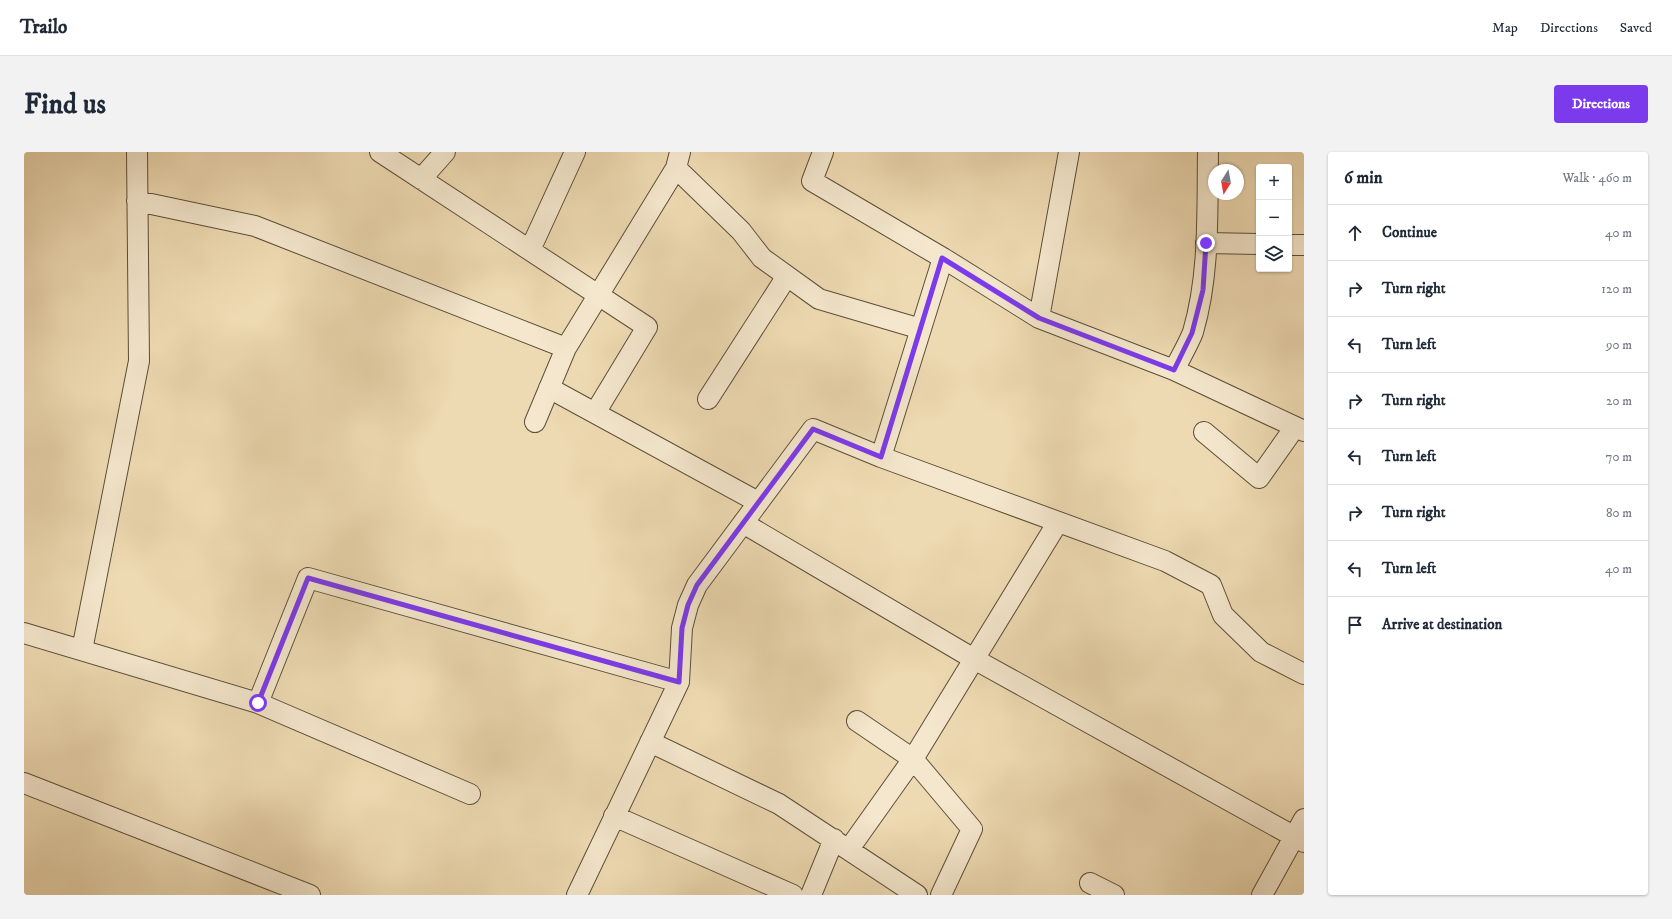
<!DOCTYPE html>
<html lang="en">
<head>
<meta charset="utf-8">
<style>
  body { margin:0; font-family:"IM FELL DW Pica",serif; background:#f2f2f3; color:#1f2937 }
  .controls { position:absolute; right:12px; top:12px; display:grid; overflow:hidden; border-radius:4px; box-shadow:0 1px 3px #0004 }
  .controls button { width:36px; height:36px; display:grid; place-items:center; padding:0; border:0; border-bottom:1px solid #e0e1e3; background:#fff; color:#1f2937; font:20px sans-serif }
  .compass { position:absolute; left:1184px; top:12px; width:36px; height:36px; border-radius:50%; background:#fff; box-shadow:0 1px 3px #0004; rotate:191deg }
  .stop { position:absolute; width:12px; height:12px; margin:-9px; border:3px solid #7c3aed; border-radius:50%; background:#fff }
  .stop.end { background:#7c3aed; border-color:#fff; box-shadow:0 1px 4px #0008 }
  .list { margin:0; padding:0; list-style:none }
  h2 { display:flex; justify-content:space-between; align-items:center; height:52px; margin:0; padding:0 16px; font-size:17px }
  h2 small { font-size:13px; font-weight:400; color:#747a83 }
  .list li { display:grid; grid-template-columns:26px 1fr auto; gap:12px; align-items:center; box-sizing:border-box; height:56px; padding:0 16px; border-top:1px solid #e0e1e3 }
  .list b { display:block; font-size:15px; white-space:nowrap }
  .list em { font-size:13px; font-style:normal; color:#747a83 }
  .icon { flex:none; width:22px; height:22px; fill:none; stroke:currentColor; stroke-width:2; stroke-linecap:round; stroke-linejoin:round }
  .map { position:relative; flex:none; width:1280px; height:743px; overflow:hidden; border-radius:4px }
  header { display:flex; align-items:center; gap:24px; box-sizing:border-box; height:56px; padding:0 20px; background:#fff; border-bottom:1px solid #e0e1e3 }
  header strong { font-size:19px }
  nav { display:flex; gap:22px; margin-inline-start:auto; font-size:14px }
  .intro { display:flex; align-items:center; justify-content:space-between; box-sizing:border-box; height:96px; padding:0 24px }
  h1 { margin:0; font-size:28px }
  .button { padding:10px 18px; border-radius:4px; background:#7c3aed; color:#fff; font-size:14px; font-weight:700 }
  main { display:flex; gap:24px; padding:0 24px }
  aside { flex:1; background:#fff; border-radius:4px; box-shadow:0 1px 3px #0004 }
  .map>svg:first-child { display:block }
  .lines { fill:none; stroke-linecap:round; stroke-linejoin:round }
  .minor-casing { stroke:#5d4e38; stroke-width:22 }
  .minor { stroke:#f4e7cd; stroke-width:20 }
  .route { stroke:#7c3aed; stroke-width:5 }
</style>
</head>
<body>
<header>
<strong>Trailo</strong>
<nav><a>Map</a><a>Directions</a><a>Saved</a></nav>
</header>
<div class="intro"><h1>Find us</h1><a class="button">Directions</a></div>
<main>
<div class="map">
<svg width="1280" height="743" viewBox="0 0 1280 743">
  <rect width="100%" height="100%" fill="#eedab2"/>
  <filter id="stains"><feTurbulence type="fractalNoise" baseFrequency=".005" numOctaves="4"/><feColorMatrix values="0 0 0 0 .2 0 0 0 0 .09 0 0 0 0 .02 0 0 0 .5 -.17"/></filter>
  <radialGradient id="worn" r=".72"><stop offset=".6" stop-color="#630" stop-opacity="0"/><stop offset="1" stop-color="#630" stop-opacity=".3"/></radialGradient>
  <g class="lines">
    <g class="minor-casing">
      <path id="minor" d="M 356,0 L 623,175 L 571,261
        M 799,0 L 788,29 L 919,106 L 1015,166 L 1150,218 L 1280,279
        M 652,16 L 717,79 L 738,106 L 795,147 L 897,177
        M 397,27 L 421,0
        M 113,49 L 231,74 L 542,196
        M 1182,91 L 1235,92
        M 1265,93 L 1280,93
        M 506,98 L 551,0
        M 1015,166 L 1045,0
        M 1150,218 C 1156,206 1164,193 1169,180 C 1186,122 1183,60 1184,0
        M 525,236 L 734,350
        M 684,247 L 763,124
        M 511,270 L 542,196 L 652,16 L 656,0
        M 1180,280 L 1235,326 L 1271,275
        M 857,305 L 919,106
        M 719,371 L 950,507 L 1280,690
        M 0,481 L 234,551 L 446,642
        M 58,498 L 115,209 L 113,0
        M 234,551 L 284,426 L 655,530
        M 833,569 L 889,607 L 948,677 L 917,743
        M 626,590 L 755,652 L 893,743
        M 0,631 L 286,743
        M 590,664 L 769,743
        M 825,697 L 889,607 L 1034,370
        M 1066,731 L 1090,743
        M 553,743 L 655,530 L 658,476 L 664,453 L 673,433 L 789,277 L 857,305 L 1141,409 L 1187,433 L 1199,463 L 1237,500 L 1280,522
        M 787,743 L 810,687
        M 1238,743 L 1280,667"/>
    </g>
    <use href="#minor" class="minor"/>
  </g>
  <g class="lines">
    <path class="route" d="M 234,551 L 284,426 L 655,530 L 658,476 L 664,453 L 673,433 L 789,277 L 857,305 L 918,106 L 1015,166 L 1150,218 L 1168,181 L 1179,138 L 1182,91"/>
  </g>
  <rect width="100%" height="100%" filter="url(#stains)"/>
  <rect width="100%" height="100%" fill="url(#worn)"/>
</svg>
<div class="controls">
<button>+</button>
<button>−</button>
<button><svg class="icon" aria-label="layers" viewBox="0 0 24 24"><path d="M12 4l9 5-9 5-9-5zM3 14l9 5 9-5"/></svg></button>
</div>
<svg class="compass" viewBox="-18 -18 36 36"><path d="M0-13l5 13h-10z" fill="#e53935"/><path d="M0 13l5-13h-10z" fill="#747a83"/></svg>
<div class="stop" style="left:234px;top:551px"></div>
<div class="stop end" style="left:1182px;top:91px"></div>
</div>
<aside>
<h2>6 min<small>Walk · 460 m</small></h2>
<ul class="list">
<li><svg class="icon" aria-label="ahead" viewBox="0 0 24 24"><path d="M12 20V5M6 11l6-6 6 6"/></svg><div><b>Continue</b></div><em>40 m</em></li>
<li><svg class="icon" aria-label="right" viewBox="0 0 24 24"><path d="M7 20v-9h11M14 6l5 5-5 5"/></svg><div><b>Turn right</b></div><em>120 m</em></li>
<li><svg class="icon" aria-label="left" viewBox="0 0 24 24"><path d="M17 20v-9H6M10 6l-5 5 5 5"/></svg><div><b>Turn left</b></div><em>90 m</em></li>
<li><svg class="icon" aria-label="right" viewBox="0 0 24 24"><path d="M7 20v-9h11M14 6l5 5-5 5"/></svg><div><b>Turn right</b></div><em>20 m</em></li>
<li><svg class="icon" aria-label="left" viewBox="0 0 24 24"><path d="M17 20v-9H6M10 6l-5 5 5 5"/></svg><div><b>Turn left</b></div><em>70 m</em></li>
<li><svg class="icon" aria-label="right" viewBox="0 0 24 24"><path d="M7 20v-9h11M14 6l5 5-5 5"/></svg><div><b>Turn right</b></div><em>80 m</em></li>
<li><svg class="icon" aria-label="left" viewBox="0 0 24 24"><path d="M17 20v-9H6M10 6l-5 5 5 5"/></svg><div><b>Turn left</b></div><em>40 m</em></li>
<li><svg class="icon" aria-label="arrive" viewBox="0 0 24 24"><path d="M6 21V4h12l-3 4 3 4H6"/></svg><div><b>Arrive at destination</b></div></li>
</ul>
</aside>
</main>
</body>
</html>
